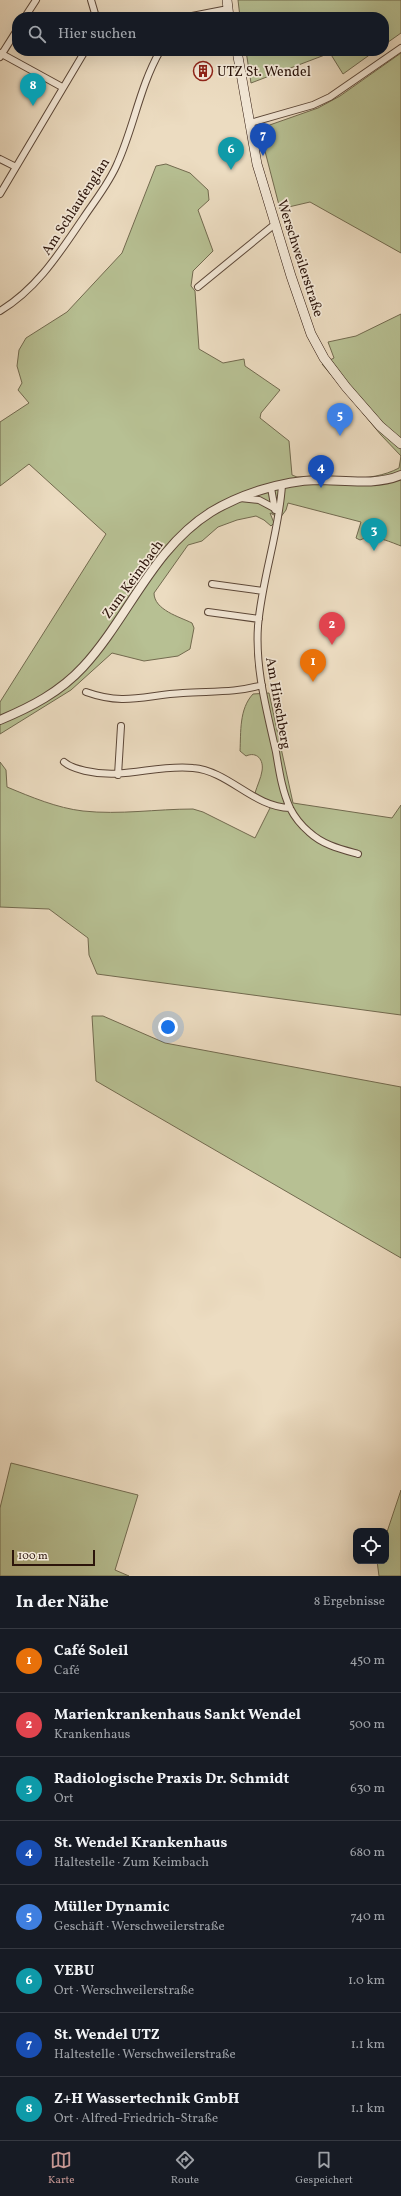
<!DOCTYPE html>
<html lang="de">
<head>
<meta charset="utf-8">
<style>
  body { margin:0; font-family:Vollkorn,serif; background:#20242c; color:#f1f3f6 }
  .controls { position:absolute; right:12px; bottom:12px; display:grid; overflow:hidden; border-radius:8px; box-shadow:0 4px 16px #0002 }
  .controls button { width:36px; height:36px; display:grid; place-items:center; padding:0; border:0; border-bottom:1px solid #363941; background:#171b24; color:#f1f3f6; font:20px sans-serif }
  .scale { position:absolute; left:12px; bottom:10px; width:83px; box-sizing:border-box; padding-left:4px; border:2px solid #2c150b; border-top:0; font-size:11px; line-height:14px; white-space:nowrap; color:#2c150b; -webkit-text-stroke:3px #f3e8d7; paint-order:stroke }
  .you { position:absolute; left:168px; top:1027px; width:14px; height:14px; margin:-10px; border:3px solid #fff; border-radius:50%; background:#1a73e8; box-shadow:0 0 0 6px #1a73e833 }
  .badge { display:grid; place-items:center; width:26px; height:26px; border-radius:50%; background:#c59692; color:#fff; font-size:13px; font-weight:700 }
  .pin { position:absolute; translate:-50% -33px; filter:drop-shadow(0 1px 2px #0008) }
  .pin::after { content:''; position:absolute; top:21px; width:14px; height:12px; background:inherit; clip-path:polygon(0 0,100% 0,50% 100%) }
  .list { margin:0; padding:0; list-style:none }
  h2 { display:flex; justify-content:space-between; align-items:center; height:52px; margin:0; padding:0 16px; font-size:17px }
  h2 small { font-size:13px; font-weight:400; color:#9ea1a6 }
  .list li { display:grid; grid-template-columns:26px 1fr auto; gap:12px; align-items:center; box-sizing:border-box; height:64px; padding:0 16px; border-top:1px solid #363941 }
  .list b { display:block; font-size:15px; white-space:nowrap }
  .list p { margin:0; font-size:13px; white-space:nowrap; color:#9ea1a6 }
  .list em { font-size:13px; font-style:normal; color:#9ea1a6 }
  .icon { flex:none; width:22px; height:22px; fill:none; stroke:currentColor; stroke-width:2; stroke-linecap:round; stroke-linejoin:round }
  .map { position:relative; flex:none; width:401px; height:1576px; overflow:hidden }
  .search { position:absolute; background:#171b24; box-shadow:0 4px 16px #0002; left:12px; right:12px; top:12px; height:44px; display:flex; align-items:center; gap:10px; box-sizing:border-box; padding:0 14px; border-radius:16px; color:#9ea1a6; font-size:15px }
  .sheet { height:564px; background:#171b24 }
  nav { display:flex; justify-content:space-around; align-items:center; box-sizing:border-box; height:56px; border-top:1px solid #363941; background:#171b24; font-size:11px; color:#9ea1a6 }
  nav a { display:grid; justify-items:center; gap:2px }
  nav .on { color:#c59692 }
  .map>svg:first-child { display:block }
  .green { fill:#b7c093; stroke:#726a4f }
  .lines { fill:none; stroke-linecap:round; stroke-linejoin:round }
  .minor-casing { stroke:#5c4738; stroke-width:8 }
  .tertiary-casing { stroke:#5c4738; stroke-width:10 }
  .secondary-casing { stroke:#2c150b; stroke-width:10 }
  .minor { stroke:#f3e8d7; stroke-width:6 }
  .tertiary { stroke:#f3e8d7; stroke-width:8 }
  .secondary { stroke:#f3e8d7; stroke-width:9 }
  .labels { text-anchor:middle; stroke-width:3.5; stroke-linejoin:round; paint-order:stroke }
  .poi-label { font-size:14px; fill:#2c150b; stroke:#f3e8d7; text-anchor:start }
  .street-label { font-size:14px; fill:#2c150b; stroke:#f3e8d7 }
</style>
</head>
<body>
<div class="map">
<svg width="401" height="1576" viewBox="0 0 401 1576">
  <rect width="100%" height="100%" fill="#ecdcc1"/>
  <filter id="stains"><feTurbulence type="fractalNoise" baseFrequency=".005" numOctaves="4"/><feColorMatrix values="0 0 0 0 .2 0 0 0 0 .09 0 0 0 0 .02 0 0 0 .5 -.17"/></filter>
  <radialGradient id="worn" r=".72"><stop offset=".6" stop-color="#630" stop-opacity="0"/><stop offset="1" stop-color="#630" stop-opacity=".3"/></radialGradient>
  <path class="green" d="M 238,0 L 401,0 L 401,33 L 384,45 L 384,17 L 240,17 Z
    M 246,51 L 375,51 L 343,74 L 330,53 L 251,83 Z
    M 401,53 L 401,253 L 310,202 L 280,209 L 260,132 L 264,127 L 318,108 L 340,96 Z
    M 166,164 L 190,173 L 208,190 L 209,200 L 198,210 L 213,251 L 193,271 L 191,286 L 195,291 L 199,349 L 223,363 L 244,359 L 245,366 L 280,390 L 261,413 L 260,418 L 289,441 L 292,475 L 297,477 C 330,477 369,484 399,468 L 401,456 L 381,435 L 322,364 L 334,358 L 328,342 L 356,336 L 401,314 L 401,546 C 388,541 373,534 360,540 L 356,538 L 361,522 L 288,503 L 286,510 L 280,518 L 270,513 L 274,523 L 271,526 L 264,520 L 256,516 L 237,520 L 218,527 L 202,541 L 188,545 L 154,593 C 154,610 180,617 192,623 L 194,628 L 190,649 L 178,656 L 144,661 L 112,653 L 71,690 L 0,734 L 0,702 L 106,534 L 29,464 L 0,486 L 0,422 L 29,403 L 18,390 L 22,383 L 17,366 L 19,350 L 26,338 L 67,312 L 122,253 L 156,166 Z
    M 269,693 L 293,803 L 392,818 L 401,805 L 401,1015 L 97,974 L 89,955 L 88,938 L 49,909 L 0,907 L 0,762 L 6,770 L 7,787 C 31,797 57,808 83,811 C 120,815 156,809 193,809 L 203,812 L 255,838 L 270,808 L 270,803 L 255,793 C 257,786 261,778 262,771 C 264,760 257,751 246,756 L 240,751 C 241,732 239,709 253,694 Z
    M 92,1016 L 103,1016 L 165,1043 L 401,1087 L 401,1258 L 96,1081 Z
    M 11,1463 L 138,1495 L 115,1570 L 129,1576 L 0,1576 L 0,1508 Z
    M 401,1490 L 401,1576 L 379,1576 L 377,1561 L 386,1561 L 386,1535 Z"/>
  <g class="lines">
    <g class="minor-casing">
      <path id="minor" d="M 91,0 L 96,17
        M 25,17 L 36,0
        M 187,17 L 228,9
        M 0,53 L 62,87
        M 0,57 L 17,30
        M 250,123 L 313,105 L 330,97 L 401,48
        M 0,159 L 16,167
        M 0,194 L 85,51
        M 198,287 L 275,224
        M 0,311 C 38,288 60,252 84,217 C 96,199 110,182 118,162 C 134,126 140,86 160,51
        M 282,485 C 279,533 262,578 258,626 C 255,669 267,711 276,752 C 279,770 282,791 290,808 C 294,816 302,826 309,832 C 323,845 340,849 358,854
        M 271,488 L 275,510
        M 240,498 L 259,500 L 274,508
        M 212,584 L 263,591
        M 208,612 L 259,619
        M 86,692 C 125,706 145,695 183,693 C 210,691 236,693 262,685
        M 64,762 C 71,768 78,769 86,771 C 124,780 156,764 193,768 C 229,771 253,807 290,808
        M 118,775 L 121,726"/>
    </g>
    <g class="tertiary-casing">
      <path id="tertiary" d="M 0,720 C 31,707 60,692 83,667 C 129,617 152,549 211,512 C 241,494 282,481 317,480 C 344,480 376,486 401,475"/>
    </g>
    <g class="secondary-casing">
      <path id="secondary" d="M 227,0 L 229,17
        M 237,51 L 257,164 L 291,276 L 311,334 L 324,358 L 346,387 L 380,426 L 401,444"/>
    </g>
    <use href="#minor" class="minor"/>
    <use href="#tertiary" class="tertiary"/>
    <use href="#secondary" class="secondary"/>
  </g>
  <defs>
    <g id="building-ring" transform="scale(1)"><circle r="9.5" fill="#f3e8d7" stroke="#8f2418" stroke-width="1.5"/><path d="M-4-6H4V6H1V3H-1V6H-4ZM-2.5-4.3h1.7v1.8h-1.7ZM.8-4.3h1.7v1.8H.8ZM-2.5-1h1.7V.8h-1.7ZM.8-1h1.7V.8H.8Z" fill="#8f2418"/></g>
  </defs>
  <g fill-rule="evenodd">
    <use href="#building-ring" x="203" y="71"/>
  </g>
  <g class="labels">
    <g class="poi-label">
      <text x="217" y="76">UTZ St. Wendel</text>
    </g>
    <g class="street-label">
      <text transform="translate(75 206) rotate(-57)" y="5">Am Schlaufenglan</text>
      <text transform="translate(301 258) rotate(72)" y="5">Werschweilerstraße</text>
      <text transform="translate(132 579) rotate(-54)" y="5">Zum Keimbach</text>
      <text transform="translate(279 703) rotate(80)" y="5">Am Hirschberg</text>
    </g>
  </g>
  <rect width="100%" height="100%" filter="url(#stains)"/>
  <rect width="100%" height="100%" fill="url(#worn)"/>
</svg>
<div class="controls">
<button><svg class="icon" aria-label="locate" viewBox="0 0 24 24"><circle cx="12" cy="12" r="6"/><path d="M12 2v4M12 18v4M2 12h4M18 12h4"/></svg></button>
</div>
<div class="scale">100 m</div>
<div class="you"></div>
<div class="pin badge" style="left:313px;top:682px;background:#e8710a">1</div>
<div class="pin badge" style="left:332px;top:645px;background:#e0444e">2</div>
<div class="pin badge" style="left:374px;top:551px;background:#0f9aa8">3</div>
<div class="pin badge" style="left:321px;top:488px;background:#1a4fb4">4</div>
<div class="pin badge" style="left:340px;top:436px;background:#3f7fe0">5</div>
<div class="pin badge" style="left:231px;top:170px;background:#0f9aa8">6</div>
<div class="pin badge" style="left:263px;top:156px;background:#1a4fb4">7</div>
<div class="pin badge" style="left:33px;top:106px;background:#0f9aa8">8</div>
<div class="search"><svg class="icon" aria-label="search" viewBox="0 0 24 24"><circle cx="10" cy="10" r="6"/><path d="M15 15l6 6"/></svg>Hier suchen</div>
</div>
<section class="sheet">
<h2>In der Nähe<small>8 Ergebnisse</small></h2>
<ul class="list">
<li><span class="badge" style="background:#e8710a">1</span><div><b>Café Soleil</b><p>Café</p></div><em>450 m</em></li>
<li><span class="badge" style="background:#e0444e">2</span><div><b>Marienkrankenhaus Sankt Wendel</b><p>Krankenhaus</p></div><em>500 m</em></li>
<li><span class="badge" style="background:#0f9aa8">3</span><div><b>Radiologische Praxis Dr. Schmidt</b><p>Ort</p></div><em>630 m</em></li>
<li><span class="badge" style="background:#1a4fb4">4</span><div><b>St. Wendel Krankenhaus</b><p>Haltestelle · Zum Keimbach</p></div><em>680 m</em></li>
<li><span class="badge" style="background:#3f7fe0">5</span><div><b>Müller Dynamic</b><p>Geschäft · Werschweilerstraße</p></div><em>740 m</em></li>
<li><span class="badge" style="background:#0f9aa8">6</span><div><b>VEBU</b><p>Ort · Werschweilerstraße</p></div><em>1.0 km</em></li>
<li><span class="badge" style="background:#1a4fb4">7</span><div><b>St. Wendel UTZ</b><p>Haltestelle · Werschweilerstraße</p></div><em>1.1 km</em></li>
<li><span class="badge" style="background:#0f9aa8">8</span><div><b>Z+H Wassertechnik GmbH</b><p>Ort · Alfred-Friedrich-Straße</p></div><em>1.1 km</em></li>
</ul>
</section>
<nav>
<a class="on"><svg class="icon" aria-label="map" viewBox="0 0 24 24"><path d="M3 6l6-2 6 2 6-2v14l-6 2-6-2-6 2zM9 4v14M15 6v14"/></svg>Karte</a>
<a><svg class="icon" aria-label="directions" viewBox="0 0 24 24"><path d="M12 3l9 9-9 9-9-9zM9 14v-3h6M13 9l2 2-2 2"/></svg>Route</a>
<a><svg class="icon" aria-label="saved" viewBox="0 0 24 24"><path d="M7 4h10v16l-5-4-5 4z"/></svg>Gespeichert</a>
</nav>
</body>
</html>
